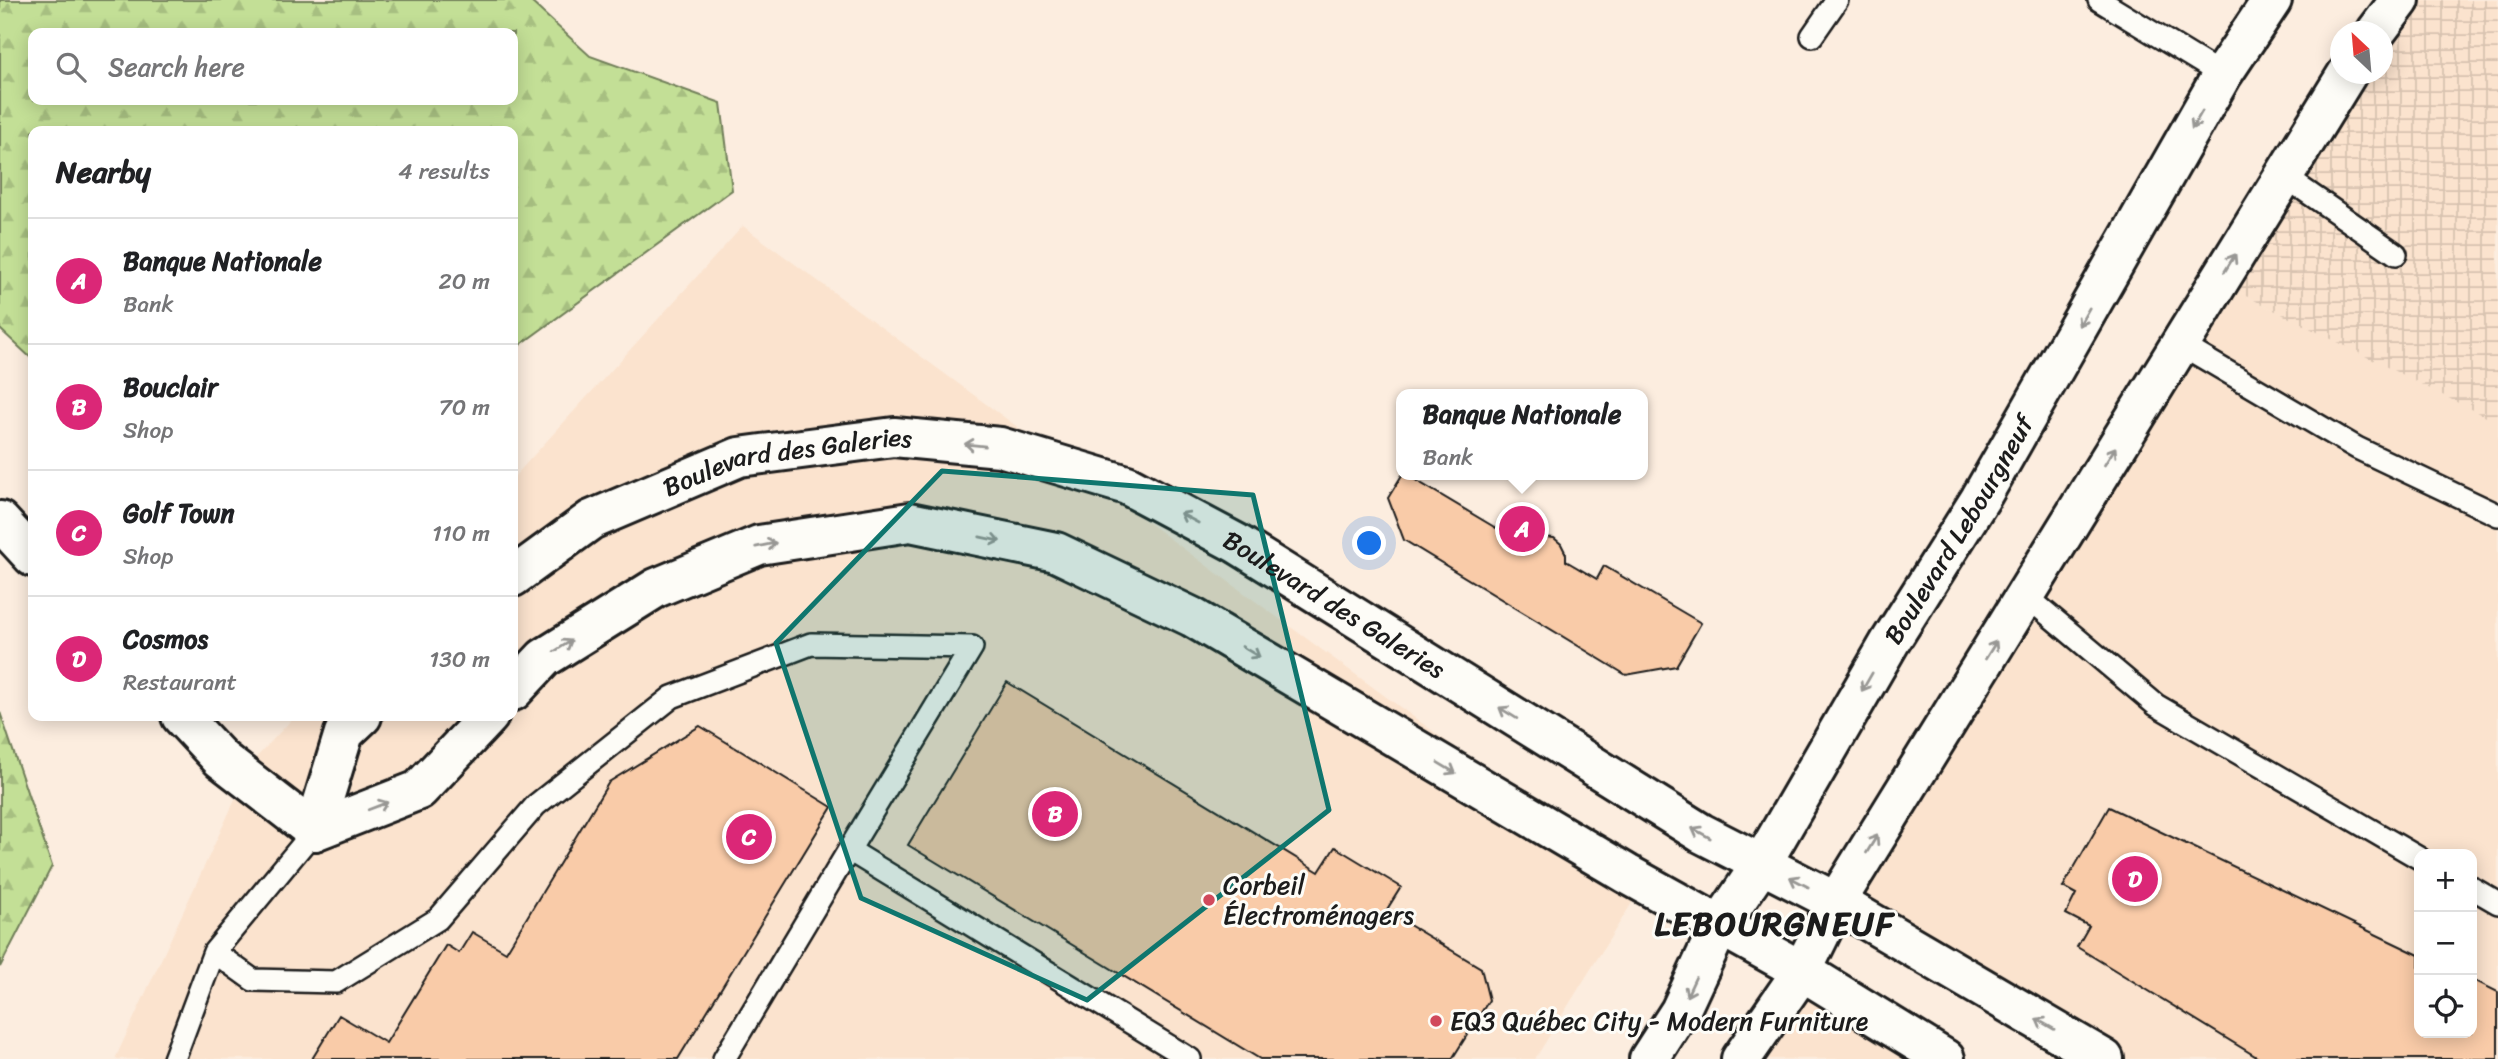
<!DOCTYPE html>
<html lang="en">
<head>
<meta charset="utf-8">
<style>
  body { margin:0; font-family:Sriracha,sans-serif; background:#f6f6f6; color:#202124 }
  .controls { position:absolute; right:21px; bottom:21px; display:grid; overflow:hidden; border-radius:14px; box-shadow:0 4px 18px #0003 }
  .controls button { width:63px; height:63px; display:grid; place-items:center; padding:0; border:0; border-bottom:2px solid #e0e0e0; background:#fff; color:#202124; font:35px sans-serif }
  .compass { position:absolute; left:2330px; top:21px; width:63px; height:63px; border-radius:50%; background:#fff; box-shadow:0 4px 18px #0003; rotate:334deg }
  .you { position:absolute; left:1370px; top:544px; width:24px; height:24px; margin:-18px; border:5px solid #fff; border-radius:50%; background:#1a73e8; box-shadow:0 0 0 10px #1a73e833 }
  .badge { display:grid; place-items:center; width:46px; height:46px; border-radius:50%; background:#db2777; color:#fff; font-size:23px; font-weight:700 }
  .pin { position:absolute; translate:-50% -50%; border:4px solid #fff; box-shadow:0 2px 7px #0006 }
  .popup { position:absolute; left:1396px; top:389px; width:252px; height:91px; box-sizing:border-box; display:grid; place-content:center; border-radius:14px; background:#fff; filter:drop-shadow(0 2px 5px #0005); font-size:23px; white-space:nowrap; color:#757577 }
  .popup b { font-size:26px; color:#202124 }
  .popup::after { content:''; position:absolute; left:50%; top:100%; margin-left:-14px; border:14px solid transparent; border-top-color:#fff }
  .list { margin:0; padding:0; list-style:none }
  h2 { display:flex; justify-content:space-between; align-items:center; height:91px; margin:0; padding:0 28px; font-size:30px }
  h2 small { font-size:23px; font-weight:400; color:#757577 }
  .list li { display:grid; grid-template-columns:46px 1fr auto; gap:21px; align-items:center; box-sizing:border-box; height:126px; padding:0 28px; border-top:2px solid #e0e0e0 }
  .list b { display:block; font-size:26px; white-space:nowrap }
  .list p { margin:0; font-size:23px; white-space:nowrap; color:#757577 }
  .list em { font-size:23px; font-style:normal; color:#757577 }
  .icon { flex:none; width:38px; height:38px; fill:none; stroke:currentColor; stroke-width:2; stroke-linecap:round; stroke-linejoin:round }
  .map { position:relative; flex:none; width:2498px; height:1059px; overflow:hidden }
  .search { position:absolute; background:#fff; box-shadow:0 4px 18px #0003; left:28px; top:28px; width:490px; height:77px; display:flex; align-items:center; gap:18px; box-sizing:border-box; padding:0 24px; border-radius:14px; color:#757577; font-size:26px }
  .panel { position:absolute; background:#fff; box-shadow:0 4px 18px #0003; left:28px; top:126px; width:490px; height:595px; border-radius:14px }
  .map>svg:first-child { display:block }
  .built { fill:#fbe3ce; fill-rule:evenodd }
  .industrial { fill:url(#industrial-grid) }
  .forest { fill:url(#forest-firs); stroke:#707e59; stroke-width:2; fill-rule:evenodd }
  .building { fill:#f9cba8; stroke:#1c1c1c; stroke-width:2 }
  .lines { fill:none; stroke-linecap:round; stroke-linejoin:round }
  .service-casing { stroke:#1c1c1c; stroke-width:26 }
  .tertiary-casing { stroke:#1c1c1c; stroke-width:44 }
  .secondary-casing { stroke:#1c1c1c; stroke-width:44 }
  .service { stroke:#fdfcf7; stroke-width:21 }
  .tertiary { stroke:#fdfcf7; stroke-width:38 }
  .secondary { stroke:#fdfcf7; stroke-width:38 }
  .oneway { stroke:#989794 }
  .marked { fill:#0f766e; fill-opacity:0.2; stroke:#0f766e; stroke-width:5; stroke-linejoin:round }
  .poi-dot { fill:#d1495b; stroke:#fdfcf7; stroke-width:2.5 }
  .labels { text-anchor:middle; stroke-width:6; stroke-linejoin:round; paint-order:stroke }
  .street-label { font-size:26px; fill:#1c1c1c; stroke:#fdfcf7 }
  .poi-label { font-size:26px; fill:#1c1c1c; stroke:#fdfcf7; text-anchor:start }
  .district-label { font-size:33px; font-weight:bold; letter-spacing:2px; fill:#1c1c1c; stroke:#fdfcf7 }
</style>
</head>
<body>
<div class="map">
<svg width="2498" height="1059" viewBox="0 0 2498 1059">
  <defs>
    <pattern id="industrial-grid" width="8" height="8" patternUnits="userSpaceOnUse" patternTransform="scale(1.75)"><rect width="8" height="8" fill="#fbe3ce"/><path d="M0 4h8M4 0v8" fill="none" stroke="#d7c2b0"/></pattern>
    <pattern id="forest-firs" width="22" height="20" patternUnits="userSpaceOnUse" patternTransform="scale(1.75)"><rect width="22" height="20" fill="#c3df96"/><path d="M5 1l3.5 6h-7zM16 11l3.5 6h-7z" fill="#a7bf81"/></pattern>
  </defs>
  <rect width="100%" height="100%" fill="#fceddf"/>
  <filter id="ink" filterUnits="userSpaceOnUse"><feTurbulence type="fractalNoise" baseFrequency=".0143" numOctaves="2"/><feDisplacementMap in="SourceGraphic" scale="14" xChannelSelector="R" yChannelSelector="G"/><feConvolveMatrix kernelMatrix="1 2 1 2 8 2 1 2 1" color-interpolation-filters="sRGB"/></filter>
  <g filter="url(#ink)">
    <path class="built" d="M 743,226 L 1643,885 L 1535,1059 L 115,1059 L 253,761 L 295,716 L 513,716 L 513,478 Z
      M 2218,282 L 2498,421 L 2498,1059 L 2095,1059 L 1836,902 ZM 2419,854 L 2472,854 L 2472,1033 L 2419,1033 Z
      M 1802,971 L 1945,1059 L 1746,1059 Z"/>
    <path class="industrial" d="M 2400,0 L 2498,0 L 2498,423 L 2218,282 L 2347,74 L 2382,74 L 2382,32 Z"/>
    <path class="forest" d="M 0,0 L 529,0 L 590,56 L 721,103 L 732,190 L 513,350 L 513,131 L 33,131 L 33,360 L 0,329 ZM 33,33 L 513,33 L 513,100 L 33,100 Z
      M 0,712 L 52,866 L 0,967 Z"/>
    <path class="building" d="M 1402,475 L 1407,475 L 1496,528 L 1502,520 L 1535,539 L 1544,537 L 1554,538 L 1561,544 L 1566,554 L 1566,561 L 1597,579 L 1604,566 L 1701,623 L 1676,666 L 1626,675 L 1404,540 L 1388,498 Z
      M 1007,682 L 1319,872 L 1335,847 L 1401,887 L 1386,911 L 1481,968 L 1489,1000 L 1452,1059 L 1260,1059 L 908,845 Z
      M 700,726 L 832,807 L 678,1059 L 312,1059 L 339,1015 L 386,1043 L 446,945 L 459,953 L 472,932 L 506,952 L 609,782 Z
      M 2109,807 L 2419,955 L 2419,1033 L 2472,1033 L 2472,979 L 2498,992 L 2498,1059 L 2260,1059 L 2077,947 L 2089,926 L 2066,914 L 2076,894 L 2063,887 Z"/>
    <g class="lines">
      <g class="service-casing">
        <path id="service" d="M 2099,0 L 2222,75
          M 1812,36 L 1837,0
          M 2284,176 L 2396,254
          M 2180,344 L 2357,448 L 2498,515
          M 2025,595 L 2156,705 L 2419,858
          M 2472,888 L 2498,903
          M 214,952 L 253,980 L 336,982 L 438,919 L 536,805 L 672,697 L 811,644 L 972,647 L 849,850
          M 174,1059 L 214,952 L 314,831
          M 724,1059 L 849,850 L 1190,1059"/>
      </g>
      <g class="tertiary-casing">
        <g id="tertiary">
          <path d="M 0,521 L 33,557"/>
          <path id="s1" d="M 513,577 L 591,520 L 739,457 L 894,437 L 1000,447 L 1127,485 L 1236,543 L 1701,833 L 1836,902 L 2104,1059"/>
          <path d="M 513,691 L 544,658 L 656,588 L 759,545 L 910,522 L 1056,552 L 1192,617 L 1627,874 L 1802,971 L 1945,1059"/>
          <path d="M 181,716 L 221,759 L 314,831"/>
          <path d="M 314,831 L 419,790 L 489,716"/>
          <path d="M 314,831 L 344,733 L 362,716"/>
        </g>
      </g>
      <g class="secondary-casing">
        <g id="secondary">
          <path d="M 2376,32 L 2400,0"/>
          <path id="s2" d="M 1649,1059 L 1680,1011 L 1720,925 L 1762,863 L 1890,642 L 1980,499 L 2222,75 L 2272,0"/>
          <path d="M 1741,1059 L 1802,971 L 1836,902 L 2347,74"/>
        </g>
      </g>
      <use href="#service" class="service"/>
      <use href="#tertiary" class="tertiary"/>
      <use href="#secondary" class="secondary"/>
    </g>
    <defs><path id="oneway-shaft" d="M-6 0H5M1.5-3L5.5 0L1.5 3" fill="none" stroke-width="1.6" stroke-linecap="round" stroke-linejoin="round" transform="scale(1.75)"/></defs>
    <g class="oneway">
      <use href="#oneway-shaft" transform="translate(2197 120) rotate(120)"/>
      <use href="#oneway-shaft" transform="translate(2230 263) rotate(-58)"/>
      <use href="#oneway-shaft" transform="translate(2084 317) rotate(120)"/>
      <use href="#oneway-shaft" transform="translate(975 445) rotate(-174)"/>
      <use href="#oneway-shaft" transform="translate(2110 456) rotate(-58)"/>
      <use href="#oneway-shaft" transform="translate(1189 518) rotate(-152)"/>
      <use href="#oneway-shaft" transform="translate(990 539) rotate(12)"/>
      <use href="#oneway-shaft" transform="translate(766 545) rotate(-12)"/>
      <use href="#oneway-shaft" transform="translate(563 646) rotate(-32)"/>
      <use href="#oneway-shaft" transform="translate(1991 650) rotate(-58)"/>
      <use href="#oneway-shaft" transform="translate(1251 652) rotate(31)"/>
      <use href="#oneway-shaft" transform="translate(1867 682) rotate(120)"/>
      <use href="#oneway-shaft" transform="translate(1508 713) rotate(-148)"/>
      <use href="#oneway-shaft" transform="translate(1447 768) rotate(31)"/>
      <use href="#oneway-shaft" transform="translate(378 806) rotate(-21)"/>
      <use href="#oneway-shaft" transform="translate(1701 833) rotate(-151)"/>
      <use href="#oneway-shaft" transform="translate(1872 844) rotate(-58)"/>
      <use href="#oneway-shaft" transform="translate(1799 882) rotate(-152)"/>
      <use href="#oneway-shaft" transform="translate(1691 987) rotate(115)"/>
      <use href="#oneway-shaft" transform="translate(2045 1024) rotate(-150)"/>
    </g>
  </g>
  <path class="marked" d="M 942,471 L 1253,495 L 1329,810 L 1087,1000 L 861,898 L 776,643 Z"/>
  <g class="poi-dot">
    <circle cx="1209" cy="900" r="7"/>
    <circle cx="1436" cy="1021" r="7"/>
  </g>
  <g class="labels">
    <g class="street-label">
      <text dy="9" stroke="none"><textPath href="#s1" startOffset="304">Boulevard des Galeries</textPath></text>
      <text dy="9" stroke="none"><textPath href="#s2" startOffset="614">Boulevard Lebourgneuf</textPath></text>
      <text dy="9" stroke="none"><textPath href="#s1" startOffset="892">Boulevard des Galeries</textPath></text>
    </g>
    <g class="poi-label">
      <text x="1223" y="894">Corbeil<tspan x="1223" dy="30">Électroménagers</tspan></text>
      <text x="1450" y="1030">EQ3 Québec City - Modern Furniture</text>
    </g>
    <g class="district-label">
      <text x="1775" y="935">LEBOURGNEUF</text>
    </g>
  </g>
</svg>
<div class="controls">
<button>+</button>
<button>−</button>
<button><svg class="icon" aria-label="locate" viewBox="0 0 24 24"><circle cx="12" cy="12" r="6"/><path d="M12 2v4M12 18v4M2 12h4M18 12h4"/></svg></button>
</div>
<svg class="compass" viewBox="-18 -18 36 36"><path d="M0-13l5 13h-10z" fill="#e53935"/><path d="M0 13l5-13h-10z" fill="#757577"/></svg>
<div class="you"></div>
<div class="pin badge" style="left:1522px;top:529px">A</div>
<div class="popup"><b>Banque Nationale</b>Bank</div>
<div class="pin badge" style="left:1055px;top:814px">B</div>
<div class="pin badge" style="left:749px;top:837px">C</div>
<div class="pin badge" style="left:2135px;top:879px">D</div>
<div class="search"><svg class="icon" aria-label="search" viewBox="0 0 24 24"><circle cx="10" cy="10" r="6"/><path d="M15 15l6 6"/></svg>Search here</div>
<section class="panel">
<h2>Nearby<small>4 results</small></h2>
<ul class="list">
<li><span class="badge">A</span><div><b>Banque Nationale</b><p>Bank</p></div><em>20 m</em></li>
<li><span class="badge">B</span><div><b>Bouclair</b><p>Shop</p></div><em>70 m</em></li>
<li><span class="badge">C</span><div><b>Golf Town</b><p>Shop</p></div><em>110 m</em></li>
<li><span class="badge">D</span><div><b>Cosmos</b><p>Restaurant</p></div><em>130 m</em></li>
</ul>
</section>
</div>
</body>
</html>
